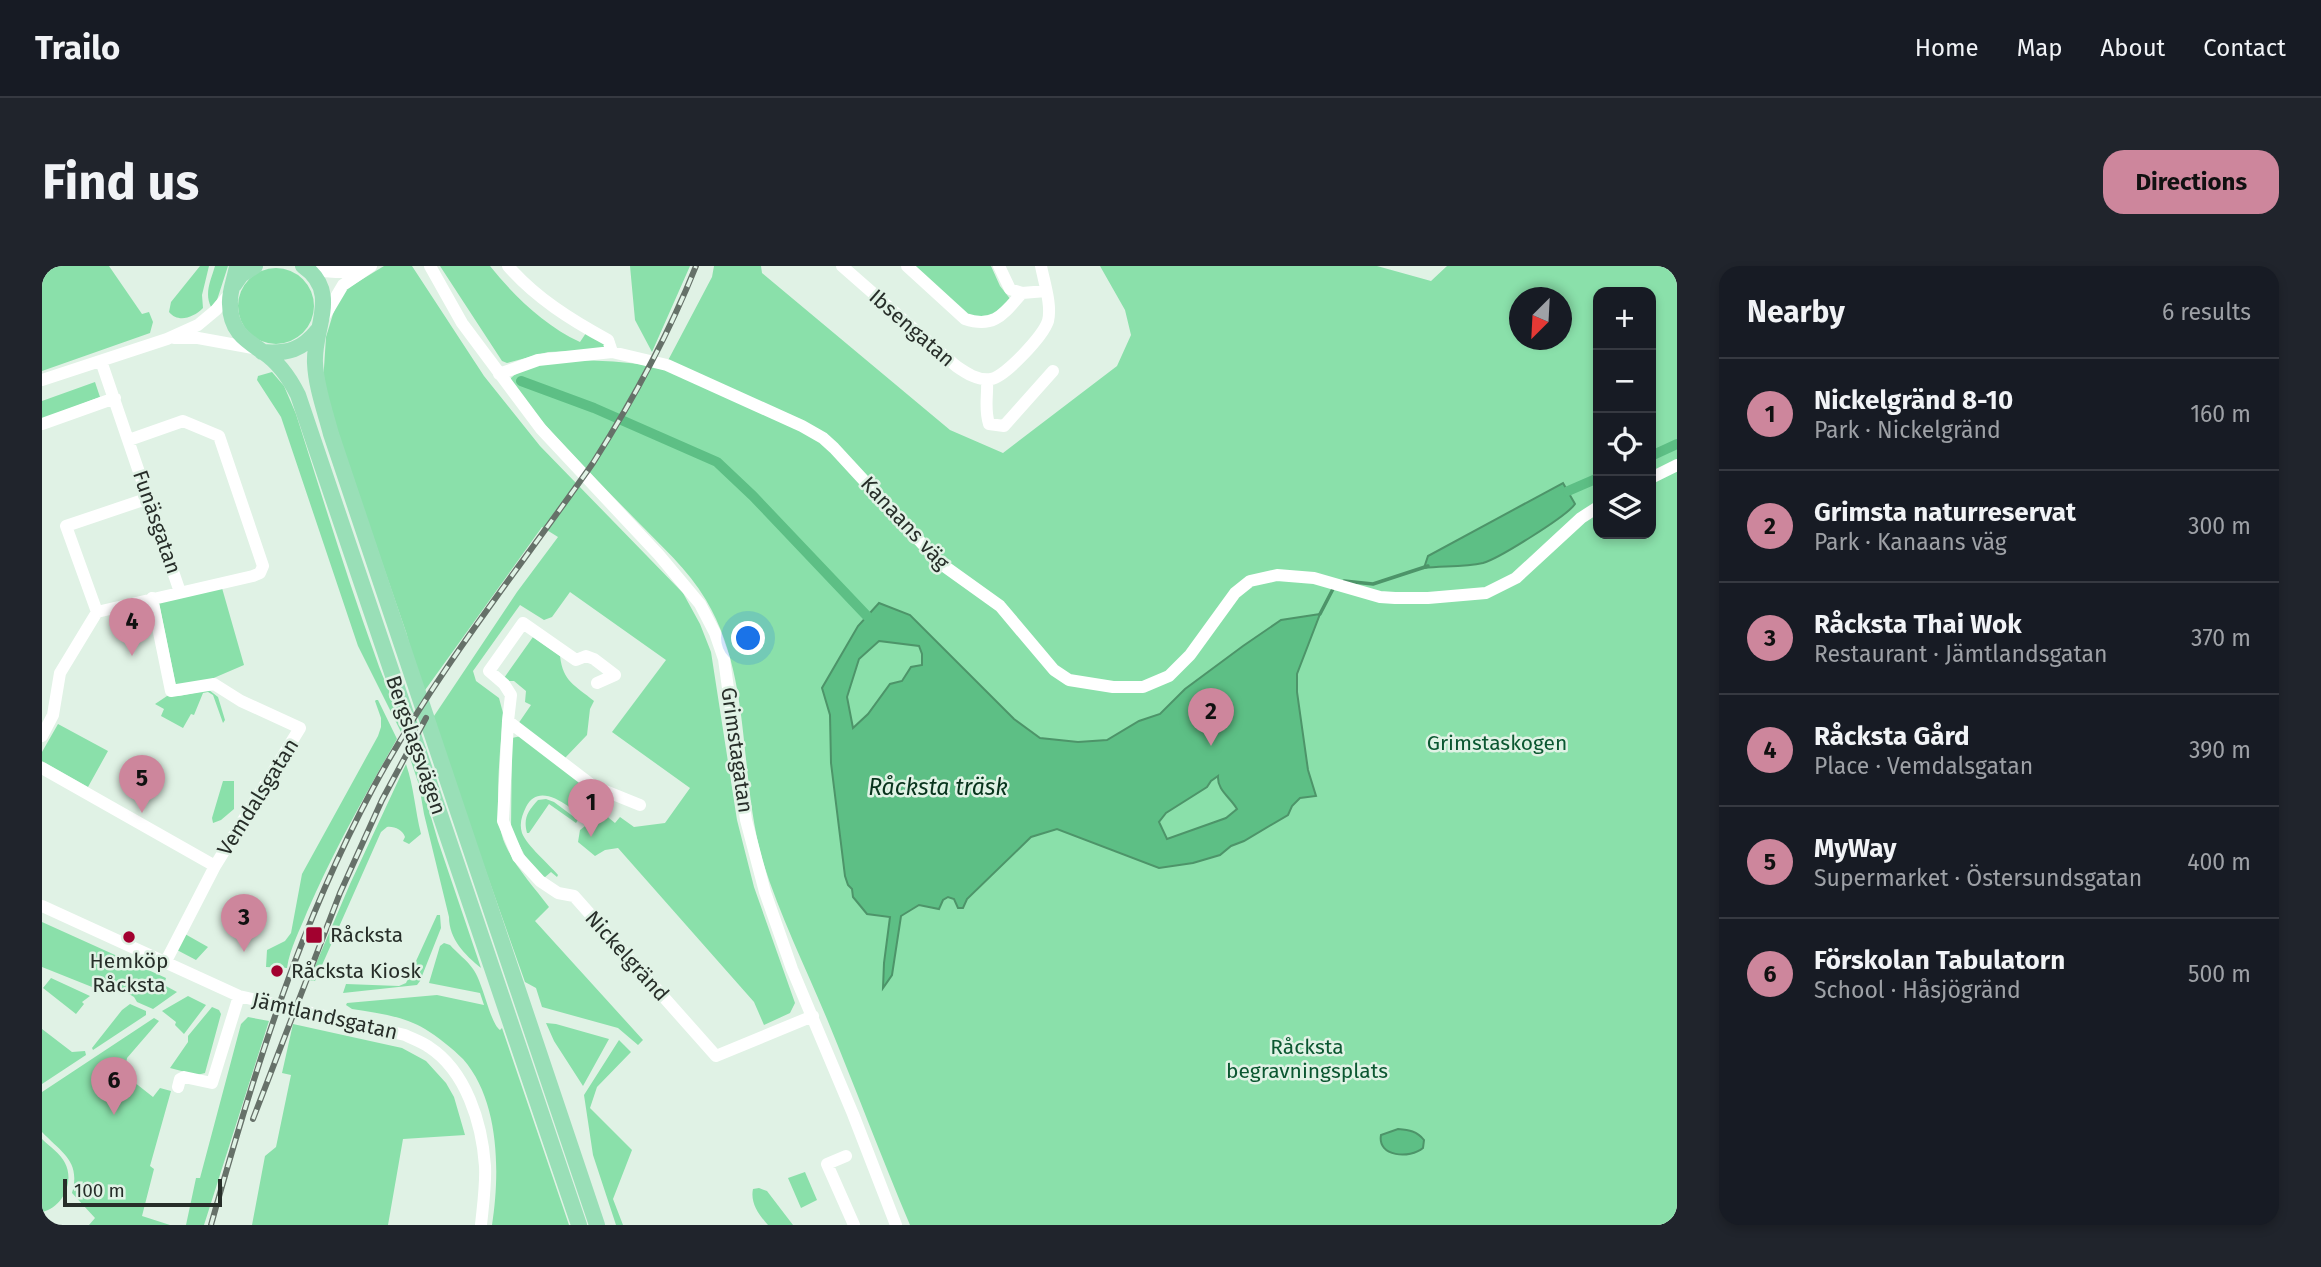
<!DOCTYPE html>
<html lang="en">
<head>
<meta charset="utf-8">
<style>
  body { margin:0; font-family:"Fira Sans",sans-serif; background:#20242c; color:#f1f3f6 }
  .controls { position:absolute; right:21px; top:21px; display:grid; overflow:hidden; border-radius:14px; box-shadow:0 4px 10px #0003 }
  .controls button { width:63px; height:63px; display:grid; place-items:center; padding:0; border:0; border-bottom:2px solid #363941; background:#171b24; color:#f1f3f6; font:35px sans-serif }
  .compass { position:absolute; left:1467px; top:21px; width:63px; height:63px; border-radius:50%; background:#171b24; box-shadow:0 4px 10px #0003; rotate:204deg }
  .scale { position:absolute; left:21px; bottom:18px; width:159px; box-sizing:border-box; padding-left:7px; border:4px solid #272e29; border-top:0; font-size:19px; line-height:24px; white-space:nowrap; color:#272e29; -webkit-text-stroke:5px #e0f2e5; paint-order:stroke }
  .you { position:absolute; left:707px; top:373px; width:24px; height:24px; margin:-18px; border:5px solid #fff; border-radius:50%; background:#1a73e8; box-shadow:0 0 0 10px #1a73e833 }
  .badge { display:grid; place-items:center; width:46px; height:46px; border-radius:50%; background:#cd869c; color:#111; font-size:23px; font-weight:700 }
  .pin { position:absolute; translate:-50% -58px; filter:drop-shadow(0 2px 4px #0008) }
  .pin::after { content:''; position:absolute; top:37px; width:24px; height:21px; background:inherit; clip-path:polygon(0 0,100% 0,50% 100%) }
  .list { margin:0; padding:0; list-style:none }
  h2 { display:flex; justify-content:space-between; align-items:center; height:91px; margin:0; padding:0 28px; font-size:30px }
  h2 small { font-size:23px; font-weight:400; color:#9ea1a6 }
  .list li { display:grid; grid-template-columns:46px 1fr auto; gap:21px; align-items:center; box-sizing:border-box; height:112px; padding:0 28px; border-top:2px solid #363941 }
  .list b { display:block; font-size:26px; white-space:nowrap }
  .list p { margin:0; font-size:23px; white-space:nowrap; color:#9ea1a6 }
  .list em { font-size:23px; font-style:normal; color:#9ea1a6 }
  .icon { flex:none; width:38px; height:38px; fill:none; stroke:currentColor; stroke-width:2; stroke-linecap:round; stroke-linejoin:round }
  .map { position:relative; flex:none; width:1635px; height:959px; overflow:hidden; border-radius:21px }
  header { display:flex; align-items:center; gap:42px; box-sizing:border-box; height:98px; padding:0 35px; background:#171b24; border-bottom:2px solid #363941 }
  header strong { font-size:33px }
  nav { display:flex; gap:38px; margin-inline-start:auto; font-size:24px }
  .intro { display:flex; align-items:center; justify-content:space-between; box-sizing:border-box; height:168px; padding:0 42px }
  h1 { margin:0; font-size:49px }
  .button { padding:18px 32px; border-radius:21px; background:#cd869c; color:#111; font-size:24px; font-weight:700 }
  main { display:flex; gap:42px; padding:0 42px }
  aside { flex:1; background:#171b24; border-radius:21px; box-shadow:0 4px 10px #0003 }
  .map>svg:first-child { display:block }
  .green { fill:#8ae0aa; fill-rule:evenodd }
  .water { fill:#5dbf85; stroke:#4d9469; stroke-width:2; fill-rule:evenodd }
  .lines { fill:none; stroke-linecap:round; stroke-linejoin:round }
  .stream { stroke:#4d9469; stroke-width:3.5 }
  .canal { stroke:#5dbf85; stroke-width:10 }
  .minor { stroke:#fff; stroke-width:12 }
  .major { stroke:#99dfb7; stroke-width:16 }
  .rail-casing { stroke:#667169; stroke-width:6 }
  .rail { stroke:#e0f2e5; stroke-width:3.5; stroke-dasharray:10; stroke-linecap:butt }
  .poi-dot { fill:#a2012f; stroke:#e0f2e5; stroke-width:2.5 }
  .labels { text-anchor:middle; stroke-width:5; stroke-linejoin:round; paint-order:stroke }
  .street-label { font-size:21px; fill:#272e29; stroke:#e0f2e5 }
  .park-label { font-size:21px; fill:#0b5731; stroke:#e0f2e5 }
  .poi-label { font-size:21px; fill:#272e29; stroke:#e0f2e5; text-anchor:start }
  .water-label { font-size:23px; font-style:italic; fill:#08331c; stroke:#e0f2e5 }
</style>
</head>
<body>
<header>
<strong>Trailo</strong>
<nav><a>Home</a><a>Map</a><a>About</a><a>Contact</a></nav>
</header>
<div class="intro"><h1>Find us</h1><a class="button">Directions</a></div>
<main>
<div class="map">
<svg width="1635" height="959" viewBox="0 0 1635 959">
  <rect width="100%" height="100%" fill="#e0f2e5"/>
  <path class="green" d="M 0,0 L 67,0 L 100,48 L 107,46 L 111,56 L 108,67 L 0,105 Z
    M 158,0 L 167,0 L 160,29 L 161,42 C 151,52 136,57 127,46 L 129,36 Z
    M 173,0 L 186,0 L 175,34 L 169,41 C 162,27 169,14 173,0 Z
    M 342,0 L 370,0 L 442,110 L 498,180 L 641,327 L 658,358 L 669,386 L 695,554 L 712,621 L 753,737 L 748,747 L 722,759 L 712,736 L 576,582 L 563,584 L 553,590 L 536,576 L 538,564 L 547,557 C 533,545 498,512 484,541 C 480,549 477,558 480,567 C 485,580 507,598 516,609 L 515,611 L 509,606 L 502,612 L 483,590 L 469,563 L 470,472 L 479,470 L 538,516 L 540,530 L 573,557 L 578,551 L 592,561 L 623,557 L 648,522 L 570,466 L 624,394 L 528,326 L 510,351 L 502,354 L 478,339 L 431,405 L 434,415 L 457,432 L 461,447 C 459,480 450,550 463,578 C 473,601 492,621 507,641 L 493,655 L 601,774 L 596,779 L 576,762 L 500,741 L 494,722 L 483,716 L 390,453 L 475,326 L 516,271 L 500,261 L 381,427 L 364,366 L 304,192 L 281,117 L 284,71 L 291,48 L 301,25 Z
    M 398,0 L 448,0 C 473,31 502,59 538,76 L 544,67 L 561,76 L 563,82 L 561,84 L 506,86 L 465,97 L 460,95 Z
    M 588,0 L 648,0 L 610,86 L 593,54 Z
    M 672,0 L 719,0 L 720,7 L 908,164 L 961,187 L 1075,100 L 1089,69 L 1083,44 L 1058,0 L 1335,0 L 1389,15 L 1405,0 L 1635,0 L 1635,959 L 868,959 C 839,890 813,821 785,753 C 763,700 738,650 721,596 C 696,510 711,413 664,334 C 646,303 618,279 594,254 C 551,210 507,166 469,118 L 469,112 C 498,86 585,95 622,102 L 670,11 ZM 1556,26 L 1609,26 L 1609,268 L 1556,268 ZM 1478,32 L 1520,32 L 1520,74 L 1478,74 Z
    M 871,0 L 949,0 L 958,20 L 969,34 L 954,49 L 924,51 Z
    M196 40a38 38 0 1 1 76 0a38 38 0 1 1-76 0Z
    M 230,106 L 242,120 L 254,148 C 280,230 305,312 334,392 C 342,416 354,438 362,461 L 359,466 L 316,380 L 239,151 L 215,114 L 216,110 Z
    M 53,116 L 58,131 L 0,153 L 0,135 Z
    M 180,322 L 202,399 L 167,414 L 134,420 L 117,337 Z
    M 491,371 L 518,390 C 521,416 533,419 552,435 L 548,443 L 545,469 L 523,492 L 476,458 L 489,439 L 483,436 L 484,425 L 472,415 L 466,415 L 462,412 Z
    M 167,424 L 176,431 L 183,454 L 181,457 L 171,429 L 166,426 L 161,427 L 152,449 L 149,448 L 141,462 L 119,450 L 122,443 L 113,438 L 128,428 L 137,430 Z
    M 334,434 L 336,434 L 355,473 C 323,529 291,586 265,646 C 258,664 248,682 245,702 L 224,701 L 225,684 L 243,675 L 249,667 L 260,608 L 336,470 L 339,461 L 339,452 L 333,435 Z
    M 16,458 L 66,485 L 46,521 L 0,495 L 0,486 Z
    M 370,486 L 396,575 L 439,702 C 423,689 407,673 407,651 L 382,548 L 377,519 L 368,492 Z
    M 364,498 C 372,521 373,544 379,568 L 367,578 L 361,575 L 363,571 C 361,564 352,560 345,561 L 339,566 L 273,715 L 267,714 L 308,618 Z
    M 181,515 L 192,515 L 192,543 L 179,554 L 171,557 L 170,552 Z
    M 504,533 L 512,536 L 536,554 L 534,557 L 507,538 L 487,567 L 485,567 C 481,552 486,545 496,534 Z
    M 395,649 L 398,649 L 399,662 L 378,715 L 375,719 L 301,727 L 304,718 L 357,720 L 364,717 Z
    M 0,656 L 124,712 L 122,719 L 135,726 L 111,743 L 95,736 L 92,731 L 72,719 L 60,725 L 0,701 Z
    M 143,668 L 166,681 L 154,694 L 135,684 Z
    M 402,677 L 408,679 C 415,687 425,694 431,703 C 441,716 448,757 458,764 L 460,762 L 527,959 L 450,959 C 458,908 458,835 421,793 C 411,783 395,770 383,763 C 362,750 334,747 310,743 L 304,739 L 305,737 L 395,729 L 442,739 L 438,727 L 387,717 L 398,680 Z
    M 9,712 L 48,730 L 40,736 L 42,738 L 34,748 L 1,722 Z
    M 146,730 L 164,739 L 142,768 L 133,759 L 134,756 L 120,745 Z
    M 88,738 L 104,745 L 104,749 L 51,784 L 50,782 L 80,744 Z
    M 170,741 L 177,744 L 179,748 L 163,807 L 155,809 L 128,802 L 146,776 L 146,770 Z
    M 206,751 L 227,755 L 162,959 L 144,959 L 154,912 L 158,912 L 199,758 Z
    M 112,752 L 117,755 L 85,792 L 84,798 L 78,805 L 111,831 L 118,822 L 129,825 L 108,900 L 112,903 L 100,950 L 128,959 L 47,959 L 53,952 L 30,927 C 39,895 20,887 0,866 L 0,826 Z
    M 504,757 L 514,758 L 567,773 L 541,820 L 512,775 Z
    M 251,758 L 360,782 L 384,795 L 404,817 L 412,831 L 423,869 L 361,873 L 346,959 L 210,959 L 223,890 L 234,881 L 249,809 L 240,807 Z
    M 0,763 L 30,786 L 43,785 L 44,789 L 0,818 Z
    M 577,774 L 589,786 L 555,821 L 548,842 L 590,884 L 571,933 L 581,959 L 574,959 L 551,889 L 542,829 Z
    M 0,873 C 7,880 19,888 23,897 C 33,916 20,942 0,946 Z
    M 763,906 L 775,934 L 759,942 L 746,912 Z
    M 717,922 L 725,925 L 751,959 L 726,959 C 717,949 708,937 711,923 Z"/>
  <path class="water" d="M 1521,217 L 1533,238 C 1525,250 1456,293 1441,297 C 1422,301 1401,300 1382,302 L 1386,290 Z
    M 837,337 L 868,349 L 972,453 L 998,472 L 1036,476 L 1065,474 L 1097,455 L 1118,448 L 1143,423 L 1201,380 L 1239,354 L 1278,348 L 1255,408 L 1255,426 L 1266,504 L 1274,530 L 1258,532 L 1250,540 L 1246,549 L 1202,575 L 1189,580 L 1178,589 L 1151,597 L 1117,602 L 1015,563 L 989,571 L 925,633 L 921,642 L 916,642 L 912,633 L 906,631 L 901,634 L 897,643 L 877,639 L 859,650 L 850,709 L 841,722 L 842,697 L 848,651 L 825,648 L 811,631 L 810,623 L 806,619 L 803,610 L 789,497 L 788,449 L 780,422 L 816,360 ZM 837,375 L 877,380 L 880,388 L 880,399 L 869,401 L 860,415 L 848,418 L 826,448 L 811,462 L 805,431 L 817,393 ZM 1176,510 C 1175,524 1188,531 1195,543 L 1184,552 L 1125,573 L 1117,556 L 1124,547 L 1165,521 L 1169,515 Z
    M 1356,863 C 1367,864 1375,865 1382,874 L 1381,882 C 1368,893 1335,891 1339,869 Z"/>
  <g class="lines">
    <path class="stream" d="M 1302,315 L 1331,318 L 1386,300
      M 1278,348 L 1292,321"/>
    <path class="canal" d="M 479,115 L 552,142 L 675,196 L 711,230 L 825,350
      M 1609,190 L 1635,178
      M 1526,225 L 1556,212"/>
    <path class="minor" d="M 388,0 L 420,57 L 499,163 L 617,289 L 658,338 L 673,367 L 682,393 L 704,554 L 723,626 L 750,703 L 811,848 L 854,959
      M 466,0 C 494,32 529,54 566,74 L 570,86
      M 800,0 L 914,100 C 924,107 936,115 949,113 C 963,111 1001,70 1006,55 C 1010,39 1002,16 999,0
      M 865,0 L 923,53 C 953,63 962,47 980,27
      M 957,0 L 968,23 L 980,27 L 1004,25
      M 266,4 L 294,6 L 321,4
      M 282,51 L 301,19 L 329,0
      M 132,72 L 156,72 L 211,82
      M 59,95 L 138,326
      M 457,108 L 496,94 L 570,86 L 625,99 L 760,160 L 781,172 L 792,182 L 898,297 L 958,340 L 1012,404 L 1027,414 L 1071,421 L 1101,421 L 1127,410 L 1148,389 L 1193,327 L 1208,315 L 1235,309 L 1272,312 L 1338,331 L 1353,332 L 1386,332 L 1444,327 L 1474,312 L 1539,252 L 1556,241
      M 0,114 L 125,73 L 156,59 L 174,44 L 189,26
      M 945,114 C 946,130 942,142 947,158 L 962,160 L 1011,105
      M 0,158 L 73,132
      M 1609,212 L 1635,199
      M 110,332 L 129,425 L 172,418 L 199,435 L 258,462 L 173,600 L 123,697
      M 55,346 L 24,260 L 107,232
      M 555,417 L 573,409 L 552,393 L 544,390 L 534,394 L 481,357 L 447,405 L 462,418 L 469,429 L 466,455 L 461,555 L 476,591 L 498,615 L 516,627 L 532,630 L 674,790 L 771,750
      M 466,455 L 551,520 L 598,539
      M 0,470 L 11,449 L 18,407 L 55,346 L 211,310 L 218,307 L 221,300 L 177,170 L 141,155 L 87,174
      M 0,502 L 173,600
      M 0,640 L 197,730 L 363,769 C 371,773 380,776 387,781 C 424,805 440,857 443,900 C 444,919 441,939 439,959
      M 136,821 L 138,813 L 142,811 L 170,817 L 197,730
      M 804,890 L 785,898 L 812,959"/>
    <path class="major" d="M 195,0 C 193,13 187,26 188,38 C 188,64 202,73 221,86 C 236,96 248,113 256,129 L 537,959
      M 261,0 C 299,26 271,62 273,97 C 274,121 283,145 289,168 L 555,959
      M 192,19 L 199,9 L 213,0
      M 220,86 C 246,88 260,84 276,64"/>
    <g class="rail-casing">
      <path id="rail" d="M 211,853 L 298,627 L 340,534 L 384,452
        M 169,959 C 211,809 257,660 331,522 C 393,407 476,304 551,197 C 591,134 626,70 654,0"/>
    </g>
    <use href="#rail" class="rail"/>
  </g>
  <g class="poi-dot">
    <rect x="263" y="660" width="18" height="18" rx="3.5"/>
    <circle cx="87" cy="671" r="7"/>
    <circle cx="235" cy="705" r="7"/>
  </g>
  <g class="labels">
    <g class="street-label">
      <text transform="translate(870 62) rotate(41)" y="7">Ibsengatan</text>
      <text transform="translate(115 256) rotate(71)" y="7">Funäsgatan</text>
      <text transform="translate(863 257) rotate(47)" y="7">Kanaans väg</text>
      <text transform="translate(374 479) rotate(71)" y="7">Bergslagsvägen</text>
      <text transform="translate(695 484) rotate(82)" y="7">Grimstagatan</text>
      <text transform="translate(216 531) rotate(-58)" y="7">Vemdalsgatan</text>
      <text transform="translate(585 690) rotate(48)" y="7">Nickelgränd</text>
      <text transform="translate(283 750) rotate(13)" y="7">Jämtlandsgatan</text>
    </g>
    <g class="park-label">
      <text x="1455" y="484">Grimstaskogen</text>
      <text x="1265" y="788">Råcksta<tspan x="1265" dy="24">begravningsplats</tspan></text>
    </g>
    <g class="poi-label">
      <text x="288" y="676">Råcksta</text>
      <text x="87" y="702" text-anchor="middle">Hemköp<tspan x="87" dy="24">Råcksta</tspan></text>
      <text x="249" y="712">Råcksta Kiosk</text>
    </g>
    <g class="water-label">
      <text x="896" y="529">Råcksta träsk</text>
    </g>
  </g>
</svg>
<div class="controls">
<button>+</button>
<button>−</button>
<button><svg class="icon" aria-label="locate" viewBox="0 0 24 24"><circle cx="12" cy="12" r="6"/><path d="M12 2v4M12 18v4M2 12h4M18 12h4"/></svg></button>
<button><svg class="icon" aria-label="layers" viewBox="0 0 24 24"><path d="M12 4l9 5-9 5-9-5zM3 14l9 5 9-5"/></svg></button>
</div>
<svg class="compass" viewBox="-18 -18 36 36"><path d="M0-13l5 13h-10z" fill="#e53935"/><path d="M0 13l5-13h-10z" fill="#9ea1a6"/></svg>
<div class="scale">100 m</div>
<div class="you"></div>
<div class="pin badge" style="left:549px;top:571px">1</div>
<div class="pin badge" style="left:1169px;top:480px">2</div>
<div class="pin badge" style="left:202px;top:686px">3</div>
<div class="pin badge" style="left:90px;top:390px">4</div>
<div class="pin badge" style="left:100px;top:547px">5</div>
<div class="pin badge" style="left:72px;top:849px">6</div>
</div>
<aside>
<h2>Nearby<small>6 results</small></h2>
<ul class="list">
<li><span class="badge">1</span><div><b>Nickelgränd 8-10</b><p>Park · Nickelgränd</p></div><em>160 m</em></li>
<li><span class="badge">2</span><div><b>Grimsta naturreservat</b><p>Park · Kanaans väg</p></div><em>300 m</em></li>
<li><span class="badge">3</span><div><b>Råcksta Thai Wok</b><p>Restaurant · Jämtlandsgatan</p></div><em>370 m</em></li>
<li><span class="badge">4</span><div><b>Råcksta Gård</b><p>Place · Vemdalsgatan</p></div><em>390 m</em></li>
<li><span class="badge">5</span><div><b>MyWay</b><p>Supermarket · Östersundsgatan</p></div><em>400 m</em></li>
<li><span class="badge">6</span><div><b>Förskolan Tabulatorn</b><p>School · Håsjögränd</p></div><em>500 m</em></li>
</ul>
</aside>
</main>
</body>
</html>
